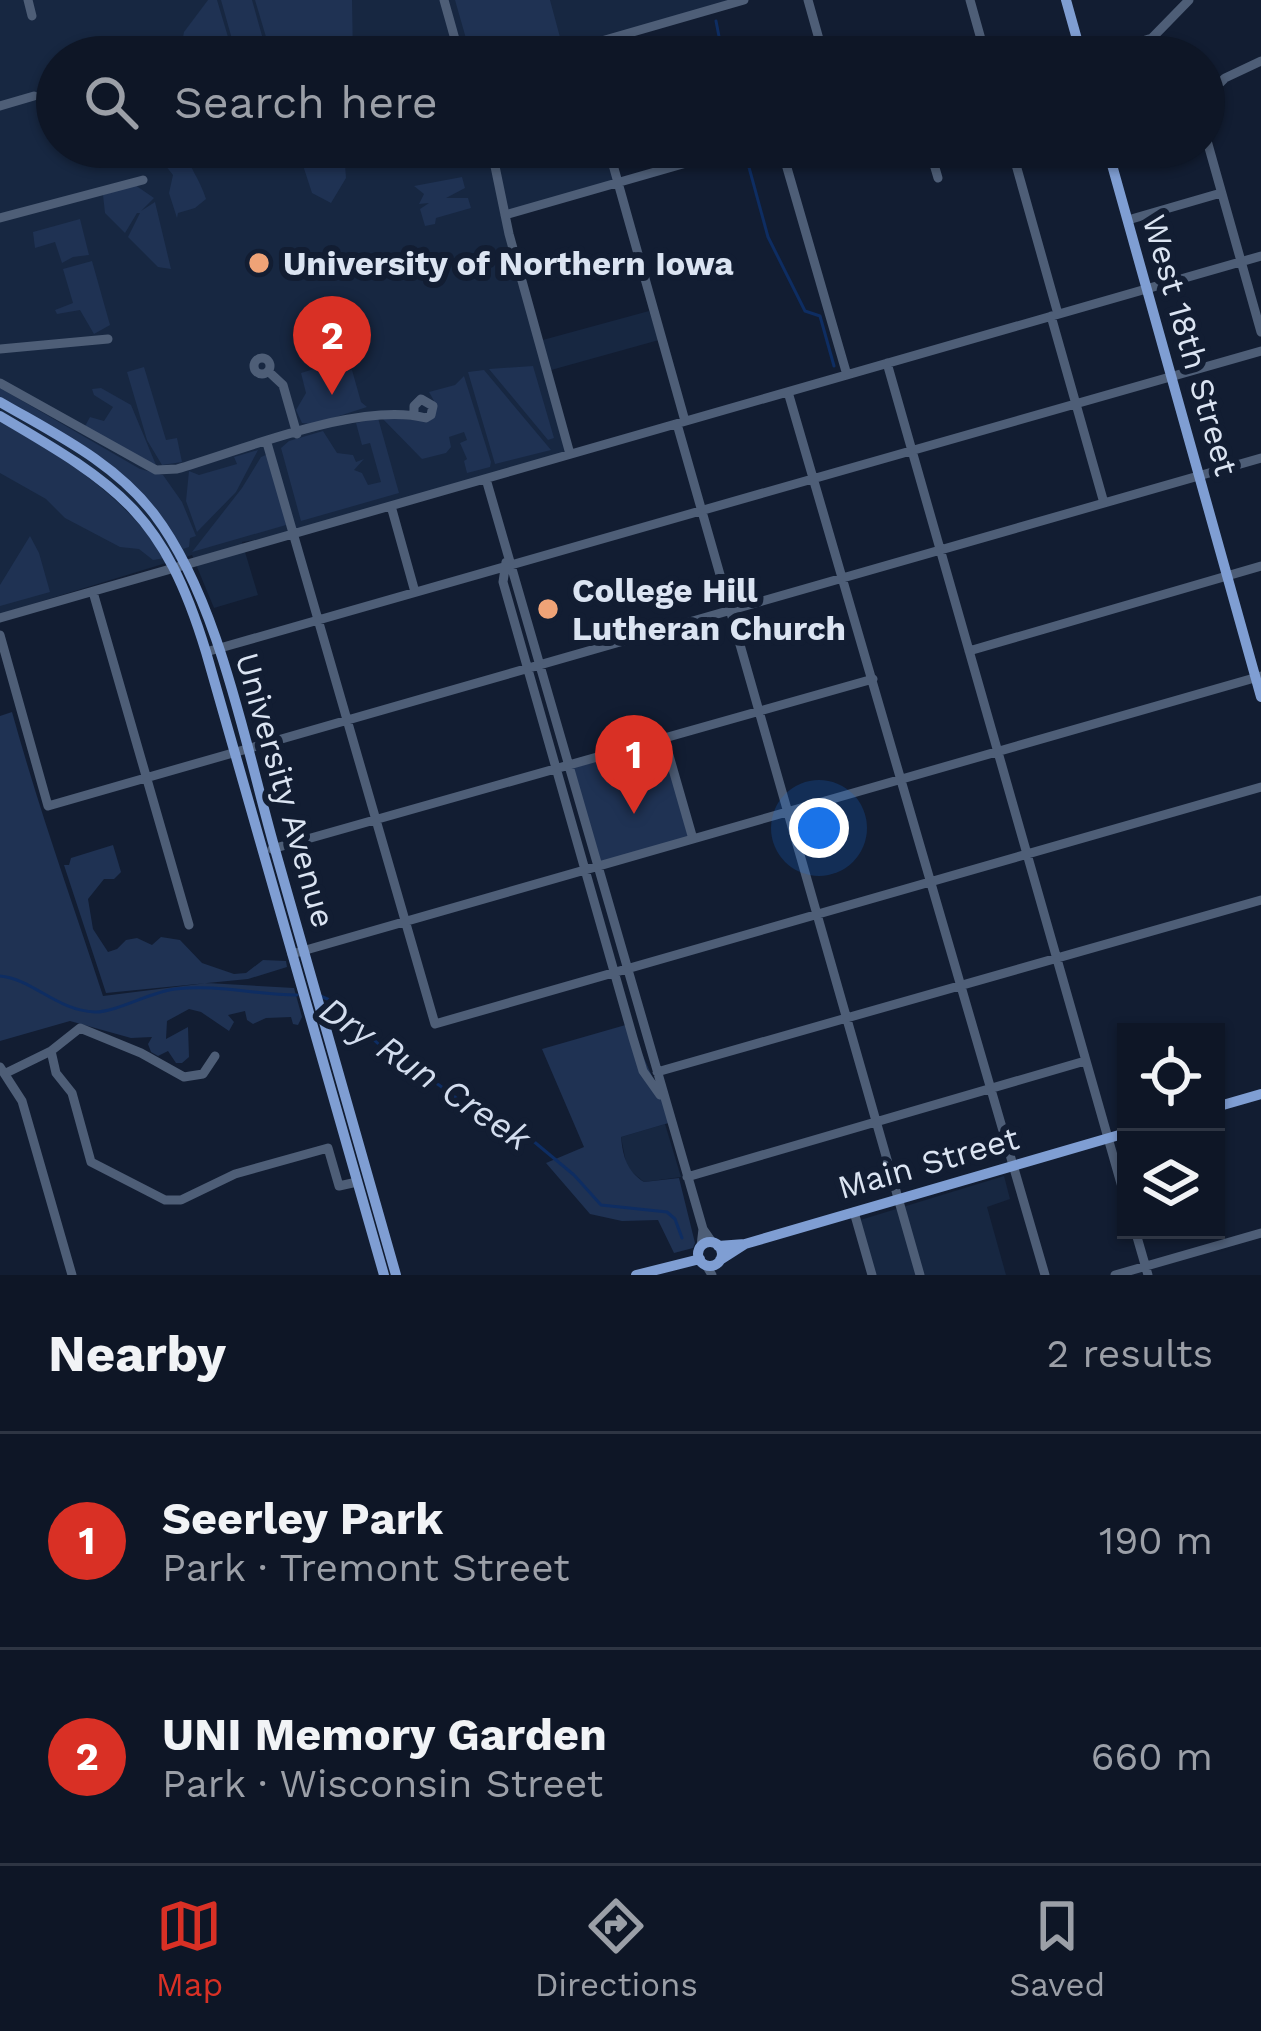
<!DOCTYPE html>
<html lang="en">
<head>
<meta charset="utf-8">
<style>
  body { margin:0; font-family:"Work Sans",sans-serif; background:#171f2e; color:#f1f3f6 }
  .controls { position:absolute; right:36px; bottom:36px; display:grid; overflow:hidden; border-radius:0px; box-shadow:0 3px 9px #0004 }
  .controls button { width:108px; height:108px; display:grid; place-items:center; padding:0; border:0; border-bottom:3px solid #2e3543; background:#0e1626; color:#f1f3f6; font:60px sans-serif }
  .you { position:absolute; left:819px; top:828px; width:42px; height:42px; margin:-30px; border:9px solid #fff; border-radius:50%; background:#1a73e8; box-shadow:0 0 0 18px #1a73e833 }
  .badge { display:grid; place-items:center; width:78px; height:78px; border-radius:50%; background:#d93025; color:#fff; font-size:39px; font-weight:700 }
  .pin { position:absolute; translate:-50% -99px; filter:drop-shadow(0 3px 6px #0008) }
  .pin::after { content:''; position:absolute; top:63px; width:42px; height:36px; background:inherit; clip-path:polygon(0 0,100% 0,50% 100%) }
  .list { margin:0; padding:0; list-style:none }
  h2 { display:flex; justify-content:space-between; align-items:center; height:156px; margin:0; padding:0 48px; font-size:51px }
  h2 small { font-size:39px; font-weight:400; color:#9b9fa7 }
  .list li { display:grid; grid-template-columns:78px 1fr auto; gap:36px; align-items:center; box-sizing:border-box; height:216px; padding:0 48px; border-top:3px solid #2e3543 }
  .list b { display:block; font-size:45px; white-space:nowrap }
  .list p { margin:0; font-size:39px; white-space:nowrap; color:#9b9fa7 }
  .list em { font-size:39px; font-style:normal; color:#9b9fa7 }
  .icon { flex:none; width:66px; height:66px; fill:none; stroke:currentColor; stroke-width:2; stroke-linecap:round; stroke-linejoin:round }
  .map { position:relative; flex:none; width:1261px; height:1275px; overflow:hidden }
  .search { position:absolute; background:#0e1626; box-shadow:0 3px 9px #0004; left:36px; right:36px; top:36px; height:132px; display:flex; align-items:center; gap:30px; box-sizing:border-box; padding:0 42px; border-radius:66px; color:#9b9fa7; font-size:45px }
  .sheet { height:588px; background:#0e1626 }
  nav { display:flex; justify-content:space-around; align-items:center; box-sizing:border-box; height:168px; border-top:3px solid #2e3543; background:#0e1626; font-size:33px; color:#9b9fa7 }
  nav a { display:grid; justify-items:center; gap:6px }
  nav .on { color:#d93025 }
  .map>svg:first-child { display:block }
  .built { fill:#172741 }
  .green { fill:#1f3253 }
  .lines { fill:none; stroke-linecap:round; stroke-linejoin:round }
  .stream { stroke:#0e2d62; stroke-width:3 }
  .minor { stroke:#4e5e77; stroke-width:9 }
  .major { stroke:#7f9ed3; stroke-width:10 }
  .poi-dot { fill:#efa377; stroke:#121d32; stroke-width:4.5 }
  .labels { text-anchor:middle; stroke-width:12; stroke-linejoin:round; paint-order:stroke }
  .poi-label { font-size:33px; font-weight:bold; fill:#dbe4f2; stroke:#121d32; text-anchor:start }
  .street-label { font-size:33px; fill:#dbe4f2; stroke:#121d32 }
  .water-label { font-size:36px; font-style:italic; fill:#d3ddee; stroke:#121d32 }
</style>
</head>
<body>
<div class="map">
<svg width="1261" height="1275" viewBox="0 0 1261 1275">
  <rect width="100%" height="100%" fill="#121d32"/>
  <path class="built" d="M 0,0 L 745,0 L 580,48 L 583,57 L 57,57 L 57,147 L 608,147 L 618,182 L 506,214 L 539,341 L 649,311 L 659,340 L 544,372 L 567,453 L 294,534 L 242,542 L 258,595 L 214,608 L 192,555 L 0,614 Z
    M 665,1124 L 681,1177 L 644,1182 L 627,1168 L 621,1137 Z
    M 1004,1176 L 1010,1199 L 987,1207 L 1006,1275 L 872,1275 L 857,1221 Z"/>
  <path class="green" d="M 208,0 L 217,0 L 234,57 L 179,57 L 184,32 Z
    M 221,0 L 252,0 L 268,57 L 237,57 Z
    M 255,0 L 352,0 L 353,57 L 272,57 Z
    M 455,0 L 550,0 L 561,41 L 496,57 L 489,47 L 467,42 Z
    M 165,147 L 184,147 C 189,168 200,179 206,199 L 195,208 L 178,213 L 177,218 L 169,193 L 173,175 L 161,160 Z
    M 297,147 L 344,151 L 346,178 L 331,203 L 312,193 Z
    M 462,177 L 465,188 L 446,198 L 468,198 L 471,208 L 436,218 L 435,224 L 425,226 L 420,209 L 429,203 L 419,204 L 424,194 L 414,186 Z
    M 135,185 L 154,198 L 141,211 L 155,202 L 171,269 L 158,267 L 128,237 L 140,213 L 137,213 L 125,233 L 105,213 L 103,195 Z
    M 80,219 L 89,255 L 73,257 L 62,263 L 55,242 L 35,248 L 33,232 Z
    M 92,261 L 110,325 L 94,334 L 80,310 L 57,314 L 55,310 L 73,303 L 63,269 Z
    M 330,364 L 335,371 L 352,370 L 361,402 L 367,407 L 314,424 L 302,423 L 296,410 L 306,393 L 301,373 Z
    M 533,366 L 554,438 L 548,440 L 489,369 Z
    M 144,367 L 166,440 L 177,438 L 182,462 L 162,465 L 147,440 L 127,372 Z
    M 484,370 L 551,450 L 495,464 L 468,372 Z
    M 464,376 L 491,462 L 490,467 L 467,473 L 464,461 L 467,459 L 460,443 L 467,440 L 464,432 L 449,437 L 451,447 L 446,453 L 422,459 L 381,417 L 423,421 L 434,401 L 429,392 L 455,385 Z
    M 0,388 L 140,469 L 163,475 L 182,502 L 196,536 L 190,538 L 189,547 L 183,549 L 141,493 L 0,398 Z
    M 101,388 L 131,405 L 156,465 L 84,428 L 90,417 L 104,421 L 113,407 L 94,395 L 92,389 Z
    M 378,418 L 399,493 L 301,521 L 281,448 L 289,441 L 323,431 L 337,453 L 353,455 L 356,462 L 364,459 L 354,470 L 362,473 L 368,485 L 381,482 L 370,443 L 362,445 L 356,423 Z
    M 0,421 C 67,460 120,492 165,558 L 153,560 L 139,549 L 120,547 L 65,518 L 46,499 L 0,473 Z
    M 258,450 L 236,492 L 197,532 L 186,501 L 189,471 L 199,475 L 237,464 L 234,457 Z
    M 273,452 L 286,525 L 192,552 L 242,488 L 261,457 Z
    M 30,536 L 39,553 L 50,592 L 0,606 L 0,585 Z
    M 12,712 C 40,813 71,898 103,996 L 207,983 L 294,988 L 302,1017 L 298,1025 L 293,1024 L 291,1017 L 266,1018 L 253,1024 L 247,1020 L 245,1011 L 228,1015 L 234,1022 L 229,1031 L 201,1012 L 189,1009 L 167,1021 L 166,1039 L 188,1027 L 189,1057 L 182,1063 L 176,1063 L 168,1051 L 158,1056 L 151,1052 L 148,1044 L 152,1037 L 131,1038 L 70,1021 L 0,1041 L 0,716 Z
    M 664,738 L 693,839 L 598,866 L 569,765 Z
    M 113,845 L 121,872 L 114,879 L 104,879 L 88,899 L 93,929 L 108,952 L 117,949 L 126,940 L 137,938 L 152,945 L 161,937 L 180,940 L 202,963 L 234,974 L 246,973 L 263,960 L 286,961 L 287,967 L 248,979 L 106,993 L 64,865 L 69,865 L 71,858 Z
    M 629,1024 L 672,1122 L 621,1137 C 623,1157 627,1171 644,1182 L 679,1178 L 695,1243 L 693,1248 L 674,1253 L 658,1220 L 622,1221 L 590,1214 L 546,1163 L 584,1147 L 542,1049 Z"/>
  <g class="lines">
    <path class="stream" d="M 716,21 L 723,57
      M 744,149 L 768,237 L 805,311 L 820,316 L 834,366
      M 0,976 C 33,979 57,1011 95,1012 C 117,1012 150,992 175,989 C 219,984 254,995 297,995
      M 318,995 L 332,1001 L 399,1063 L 439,1085 L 468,1107 L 496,1114 L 514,1125 L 574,1175 L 601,1205 L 667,1212 L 675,1219 L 682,1238"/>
    <path class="minor" d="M 28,0 L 32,16
      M 444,0 L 460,57
      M 808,0 L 824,57
      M 970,0 L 986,57
      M 1152,38 L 1176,57
      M 546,57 L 744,0
      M 1092,57 L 1152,38 L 1189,0
      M 1204,99 L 1225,78 L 1261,61
      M 0,106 L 34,96
      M 1204,130 L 1261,332
      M 491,147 L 509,234 L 570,454
      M 608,147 L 685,421
      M 781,147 L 847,375
      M 929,147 L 938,178
      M 1011,147 L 1058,314
      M 505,215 L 742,147
      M 0,218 L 143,180
      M 1128,220 L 1221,193
      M 1051,316 L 1104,503
      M 0,349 L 108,339
      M254 366a8 8 0 1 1 16 0a8 8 0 1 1-16 0Z
      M 887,363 L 1126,1201
      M 268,371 L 283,385 L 297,434
      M 0,383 L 156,470 L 177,469 C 246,449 360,401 426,418 L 431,415 L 433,406 L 421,399 L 414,406 L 414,412
      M 788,392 L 1045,1275
      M 677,424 L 920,1275
      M 267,443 L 435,1024 L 1261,787
      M 486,479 L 703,1229
      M 391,506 L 415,592
      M 506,562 L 503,582 L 633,1038 L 643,1071 L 660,1095
      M 93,592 L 189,925
      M 0,618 L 1261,256
      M 0,635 L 48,806 L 1261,458
      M 969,651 L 1261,566
      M 206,652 L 1261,351
      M 664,738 L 693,839
      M 272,849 L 873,679
      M 292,954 L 1261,676
      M 51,1051 L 56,1073 L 72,1093 L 91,1162 L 165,1200 L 181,1200 L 235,1174 L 328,1148 L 339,1186 L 357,1182
      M 0,1067 L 22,1101 L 72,1275
      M 657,1072 L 1261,900
      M 6,1073 L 51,1051 L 80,1028 L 141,1053 L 184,1077 L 203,1074 L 215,1056
      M 687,1177 L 1085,1061
      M 854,1212 L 872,1275
      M 1135,1230 L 1148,1275
      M 701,1246 L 703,1229 L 712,1242
      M 706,1265 L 712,1275
      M 1115,1275 L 1261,1233"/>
    <path class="major" d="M 1066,0 L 1082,57
      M 1107,147 L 1261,697
      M 0,402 C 55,434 114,462 154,514 C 218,598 245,743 274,846 C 314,989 355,1132 396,1275
      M 0,416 C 120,486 164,514 206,652 L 384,1275
      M 1216,1107 L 1261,1094
      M698 1254a12 12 0 1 1 24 0a12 12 0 1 1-24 0Z
      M 745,1244 L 1126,1133
      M 718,1246 L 745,1244 L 720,1260
      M 636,1275 L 700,1259"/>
  </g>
  <g class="poi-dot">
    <circle cx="259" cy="263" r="12"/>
    <circle cx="548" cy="609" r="12"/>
  </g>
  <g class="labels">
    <g class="poi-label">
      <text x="283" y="275">University of Northern Iowa</text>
      <text x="572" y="602">College Hill<tspan x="572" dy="38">Lutheran Church</tspan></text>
    </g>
    <g class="street-label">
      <text transform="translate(1191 345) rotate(74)" y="12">West 18th Street</text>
      <text transform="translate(286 790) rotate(74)" y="12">University Avenue</text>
      <text transform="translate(928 1162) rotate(-16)" y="12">Main Street</text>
    </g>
    <g class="water-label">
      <text transform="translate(426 1073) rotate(34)" y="13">Dry Run Creek</text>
    </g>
  </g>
</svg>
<div class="controls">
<button><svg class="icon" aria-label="locate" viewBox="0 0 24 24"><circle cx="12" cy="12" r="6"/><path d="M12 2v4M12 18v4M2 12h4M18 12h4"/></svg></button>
<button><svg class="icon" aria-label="layers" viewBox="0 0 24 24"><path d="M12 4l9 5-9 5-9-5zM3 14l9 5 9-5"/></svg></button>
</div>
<div class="you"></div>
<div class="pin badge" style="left:634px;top:814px">1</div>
<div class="pin badge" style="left:332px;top:395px">2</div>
<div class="search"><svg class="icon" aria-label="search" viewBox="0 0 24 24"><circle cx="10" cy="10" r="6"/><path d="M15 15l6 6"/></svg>Search here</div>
</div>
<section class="sheet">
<h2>Nearby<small>2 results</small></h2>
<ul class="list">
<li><span class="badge">1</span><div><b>Seerley Park</b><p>Park · Tremont Street</p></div><em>190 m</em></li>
<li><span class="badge">2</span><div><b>UNI Memory Garden</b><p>Park · Wisconsin Street</p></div><em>660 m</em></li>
</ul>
</section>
<nav>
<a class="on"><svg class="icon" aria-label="map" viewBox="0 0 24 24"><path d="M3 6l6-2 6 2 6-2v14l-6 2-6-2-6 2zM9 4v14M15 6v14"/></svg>Map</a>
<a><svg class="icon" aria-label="directions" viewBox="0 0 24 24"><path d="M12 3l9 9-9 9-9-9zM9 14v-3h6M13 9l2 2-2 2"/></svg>Directions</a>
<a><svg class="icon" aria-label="saved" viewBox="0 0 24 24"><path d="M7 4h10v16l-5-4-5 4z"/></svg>Saved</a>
</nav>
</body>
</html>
